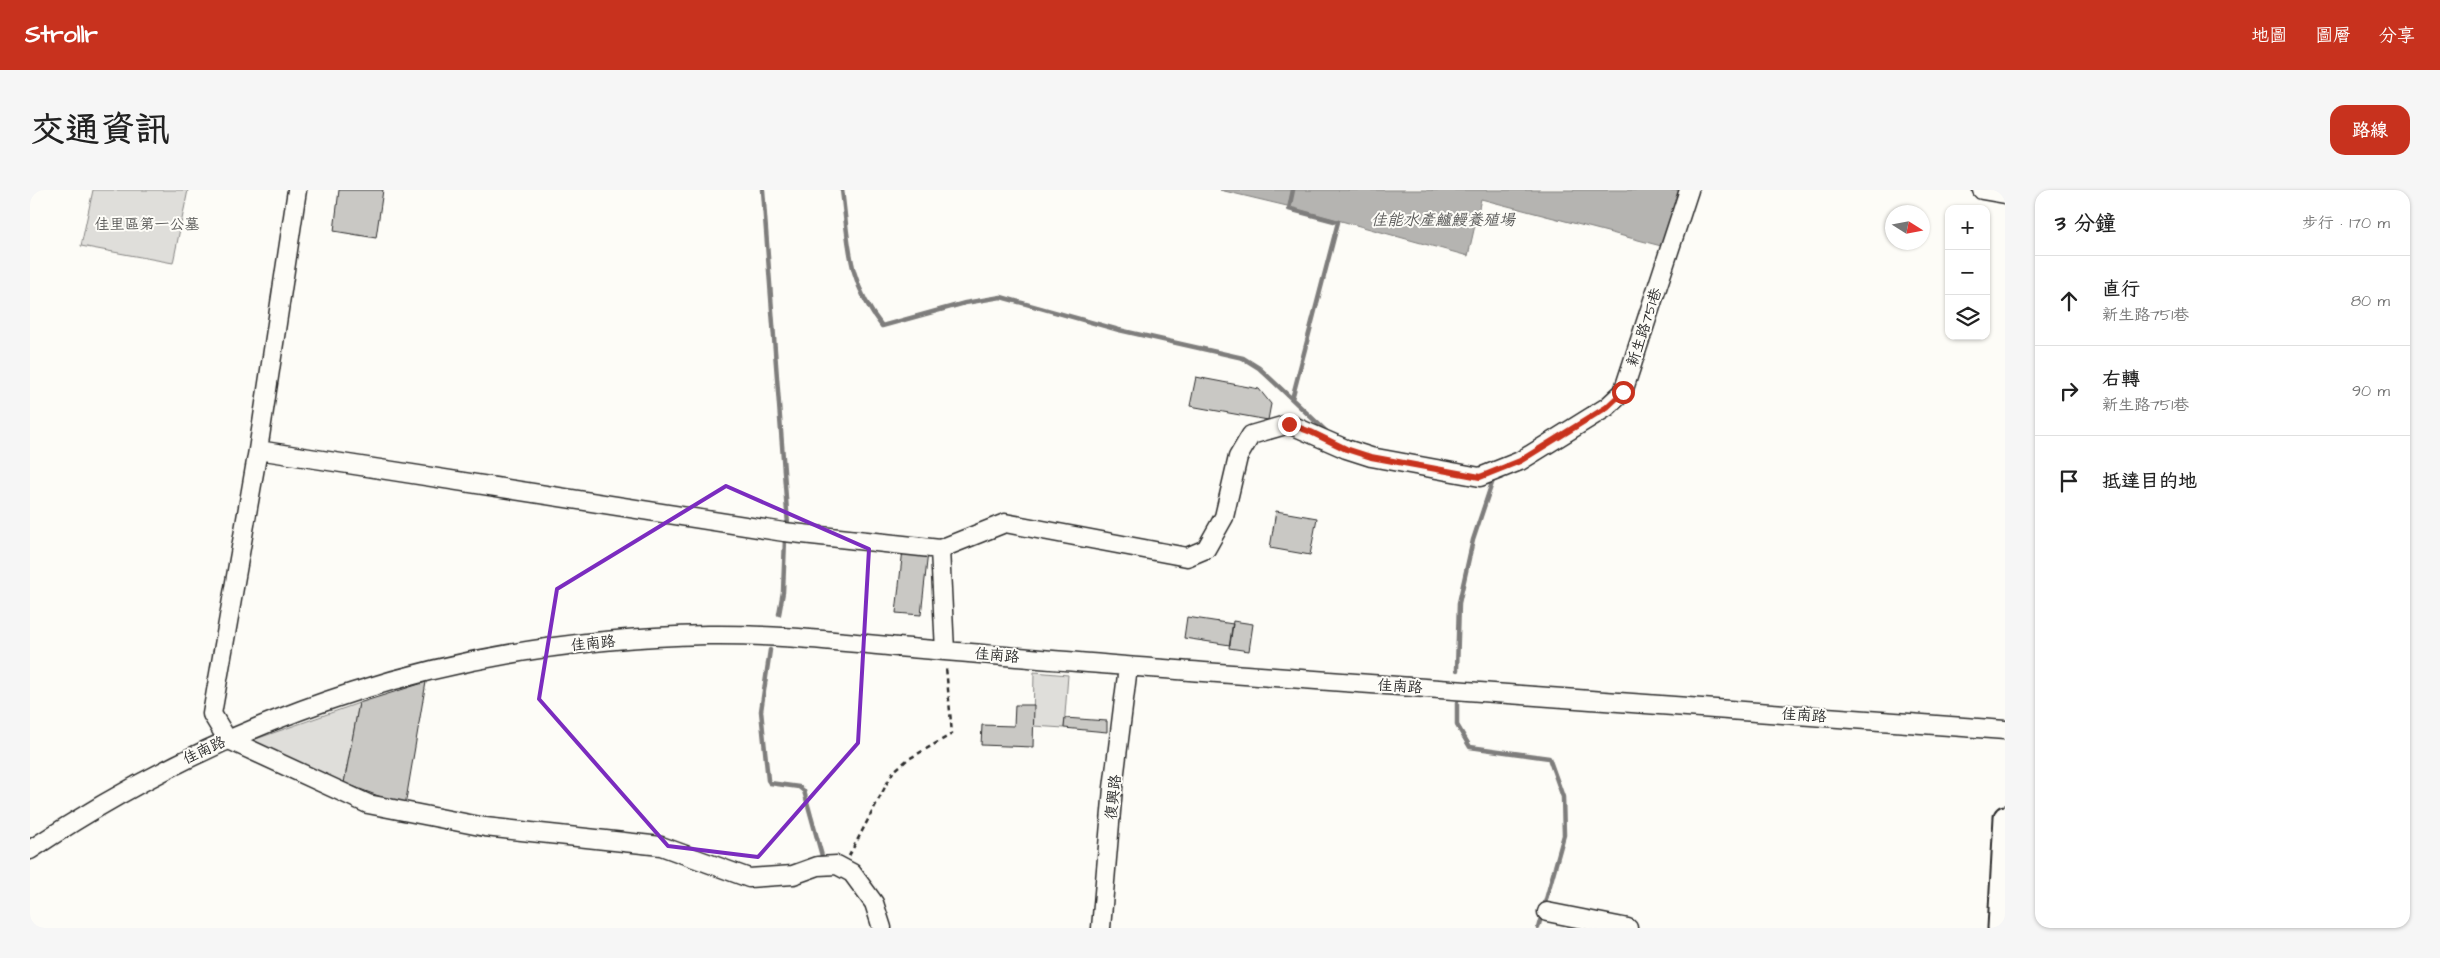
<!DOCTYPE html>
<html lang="zh-TW">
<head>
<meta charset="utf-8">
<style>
  body { margin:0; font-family:"Architects Daughter","LXGW WenKai TC",sans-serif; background:#f6f6f6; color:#222 }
  .controls { position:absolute; right:15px; top:15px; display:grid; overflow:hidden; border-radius:10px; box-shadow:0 1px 4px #0004 }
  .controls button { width:45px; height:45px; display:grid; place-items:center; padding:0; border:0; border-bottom:1px solid #e0e0e0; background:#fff; color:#222; font:25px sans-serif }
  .compass { position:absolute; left:1855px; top:15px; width:45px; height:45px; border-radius:50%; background:#fff; box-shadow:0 1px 4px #0004; rotate:101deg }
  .stop { position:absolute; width:15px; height:15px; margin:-11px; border:4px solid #c8321e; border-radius:50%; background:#fff }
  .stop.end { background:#c8321e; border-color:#fff; box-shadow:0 1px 5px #0008 }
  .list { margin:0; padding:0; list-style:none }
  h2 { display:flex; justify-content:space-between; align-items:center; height:65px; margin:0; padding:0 20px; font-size:21px }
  h2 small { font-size:16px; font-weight:400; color:#767676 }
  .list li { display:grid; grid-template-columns:32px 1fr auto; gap:15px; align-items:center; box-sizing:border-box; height:90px; padding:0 20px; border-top:1px solid #e0e0e0 }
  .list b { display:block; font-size:19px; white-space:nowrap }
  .list p { margin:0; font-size:16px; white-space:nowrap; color:#767676 }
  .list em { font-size:16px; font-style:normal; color:#767676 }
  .icon { flex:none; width:28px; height:28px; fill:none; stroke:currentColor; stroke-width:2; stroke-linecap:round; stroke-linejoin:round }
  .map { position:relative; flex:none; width:1975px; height:738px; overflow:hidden; border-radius:15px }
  header { display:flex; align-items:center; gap:30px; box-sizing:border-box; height:70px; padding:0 25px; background:#c8321e; color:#fff }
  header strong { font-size:24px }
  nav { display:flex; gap:28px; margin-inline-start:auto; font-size:18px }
  .intro { display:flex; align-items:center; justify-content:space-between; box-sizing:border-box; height:120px; padding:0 30px }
  h1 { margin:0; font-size:35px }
  .button { padding:12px 22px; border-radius:15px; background:#c8321e; color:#fff; font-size:18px; font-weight:700 }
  main { display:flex; gap:30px; padding:0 30px }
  aside { flex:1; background:#fff; border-radius:15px; box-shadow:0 1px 4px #0004 }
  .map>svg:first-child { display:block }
  .green { fill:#dfdeda; stroke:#858482 }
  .water { fill:#b5b4b1; stroke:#7e7d7b }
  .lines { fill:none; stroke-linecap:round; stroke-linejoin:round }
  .stream { stroke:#7e7d7b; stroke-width:4.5 }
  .building { fill:#c9c8c4; stroke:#2b2b2b }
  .minor-casing { stroke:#2b2b2b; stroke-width:21 }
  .major-casing { stroke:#2b2b2b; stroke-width:25 }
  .path { stroke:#2b2b2b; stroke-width:2.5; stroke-dasharray:5 4; stroke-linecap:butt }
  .minor { stroke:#fdfcf7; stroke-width:18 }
  .major { stroke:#fdfcf7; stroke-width:21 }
  .route { stroke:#c8321e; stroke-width:6 }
  .marked { fill:none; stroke:#7b2cbf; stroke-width:4; stroke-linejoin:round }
  .labels { text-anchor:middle; stroke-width:4; stroke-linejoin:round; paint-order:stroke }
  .park-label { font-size:15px; fill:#585857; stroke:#fdfcf7 }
  .street-label { font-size:15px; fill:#2b2b2b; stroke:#fdfcf7 }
  .water-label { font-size:16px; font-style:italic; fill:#5b5b5a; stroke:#fdfcf7 }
</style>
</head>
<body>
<header>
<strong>Strollr</strong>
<nav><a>地圖</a><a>圖層</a><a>分享</a></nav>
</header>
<div class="intro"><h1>交通資訊</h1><a class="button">路線</a></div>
<main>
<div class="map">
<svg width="1975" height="738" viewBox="0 0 1975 738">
  <rect width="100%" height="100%" fill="#fdfcf7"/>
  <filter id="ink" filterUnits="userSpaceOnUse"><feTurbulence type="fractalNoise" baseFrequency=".02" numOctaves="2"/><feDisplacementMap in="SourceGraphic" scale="10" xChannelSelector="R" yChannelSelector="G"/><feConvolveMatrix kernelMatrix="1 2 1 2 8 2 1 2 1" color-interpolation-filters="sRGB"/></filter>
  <g filter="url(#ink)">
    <path class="green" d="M 63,0 L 158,0 L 143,73 L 51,56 Z
      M 1004,482 L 1038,485 L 1034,538 L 1003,536 Z
      M 329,513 L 314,593 L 226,556 L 223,550 Z"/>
    <path class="water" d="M 1190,0 L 1653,0 L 1635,57 L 1451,9 L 1438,66 L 1257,16 Z"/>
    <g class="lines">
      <path class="stream" d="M 733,0 L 758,335
        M 812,0 C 819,53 817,92 852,136 L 935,113 L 971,107 L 1089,140 L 1213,168 L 1229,178 L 1299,244
        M 1262,209 L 1308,32 L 1259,19 L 1263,0
        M 749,424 L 753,402 L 755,349
        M 740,460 L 731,521 L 738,590 L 740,593 L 769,597 L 774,601 L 792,666
        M 1427,480 L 1429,413 L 1443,350 L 1463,290
        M 1427,513 L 1427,535 L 1440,557 L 1519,568 L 1533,607 L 1534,645 L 1508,738"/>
    </g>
    <path class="building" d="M 309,0 L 353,0 L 346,48 L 304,41 Z
      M 1166,187 L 1229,199 L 1241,214 L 1238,230 L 1160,216 Z
      M 1246,321 L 1287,328 L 1280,365 L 1240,358 Z
      M 873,359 L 898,362 L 891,425 L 866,423 Z
      M 1157,427 L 1203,434 L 1200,455 L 1154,448 Z
      M 1203,431 L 1223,434 L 1219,461 L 1199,458 Z
      M 396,492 L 375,616 L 314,593 L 329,513 Z
      M 985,515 L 1004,515 L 1003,557 L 951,555 L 952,535 L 984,536 Z
      M 1035,528 L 1077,531 L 1077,542 L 1034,538 Z"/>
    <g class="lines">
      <g class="minor-casing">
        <path id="minor" d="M 267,0 L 228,260 L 182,524 L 197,549 L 338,614 L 455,637 L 631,656 L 719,688 L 763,685 L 788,676 L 807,675 L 822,683 L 844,713 L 852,738
          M 1952,0 L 1975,4
          M 228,260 L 754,342 L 910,359 L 975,333 L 1157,367 L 1176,359 L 1194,327 L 1208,267 L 1221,245 L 1259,234 L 1316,259 L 1341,267 L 1450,287 L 1490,271 L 1577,217 L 1593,202 L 1659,0
          M 910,359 L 915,461
          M 0,660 C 208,521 427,450 678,445 C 745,444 813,452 880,458 C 978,466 1076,475 1174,482 C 1441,501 1708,521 1975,540
          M 1517,722 L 1598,738
          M 1071,738 L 1083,598 L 1098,477"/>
      </g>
      <g class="major-casing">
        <path id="major" d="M 1969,738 L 1975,627"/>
      </g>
      <path class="path" d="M 819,666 L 863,582 L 877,570 L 922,544 L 916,477"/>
      <use href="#minor" class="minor"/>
      <use href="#major" class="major"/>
    </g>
  </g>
  <g class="lines" filter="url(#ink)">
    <path class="route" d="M 1259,234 L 1281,242 L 1316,259 L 1341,267 L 1450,287 L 1490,271 L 1577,217 L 1593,202"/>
  </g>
  <path class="marked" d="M 696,296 L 839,359 L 828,553 L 728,667 L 638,656 L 509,509 L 527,399 Z"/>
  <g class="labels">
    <g class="park-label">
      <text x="117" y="39">佳里區第一公墓</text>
    </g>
    <g class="street-label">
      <text transform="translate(1614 137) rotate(-72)" y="5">新生路751巷</text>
      <text transform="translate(563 453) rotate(-6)" y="5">佳南路</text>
      <text transform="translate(967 465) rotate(5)" y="5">佳南路</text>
      <text transform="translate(1370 496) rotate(4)" y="5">佳南路</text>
      <text transform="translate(1774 525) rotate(4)" y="5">佳南路</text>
      <text transform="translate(174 560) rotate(-25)" y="5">佳南路</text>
      <text transform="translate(1083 607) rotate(-84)" y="5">復興路</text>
    </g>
    <g class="water-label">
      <text x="1413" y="35">佳能水産鱸鰻養殖場</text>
    </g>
  </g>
</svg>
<div class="controls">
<button>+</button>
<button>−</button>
<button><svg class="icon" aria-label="layers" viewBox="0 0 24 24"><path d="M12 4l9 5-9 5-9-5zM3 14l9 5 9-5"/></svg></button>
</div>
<svg class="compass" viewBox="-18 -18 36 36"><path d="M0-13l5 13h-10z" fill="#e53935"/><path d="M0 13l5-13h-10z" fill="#767676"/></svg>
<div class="stop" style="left:1593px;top:202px"></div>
<div class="stop end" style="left:1259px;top:234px"></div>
</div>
<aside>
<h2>3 分鐘<small>步行 · 170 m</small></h2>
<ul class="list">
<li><svg class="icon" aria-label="ahead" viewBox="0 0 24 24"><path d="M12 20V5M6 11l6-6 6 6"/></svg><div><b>直行</b><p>新生路751巷</p></div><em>80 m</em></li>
<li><svg class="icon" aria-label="right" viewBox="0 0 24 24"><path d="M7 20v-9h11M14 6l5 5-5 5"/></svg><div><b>右轉</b><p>新生路751巷</p></div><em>90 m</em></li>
<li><svg class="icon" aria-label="arrive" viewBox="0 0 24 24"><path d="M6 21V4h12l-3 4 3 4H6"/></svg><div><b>抵達目的地</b></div></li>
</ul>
</aside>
</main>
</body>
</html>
